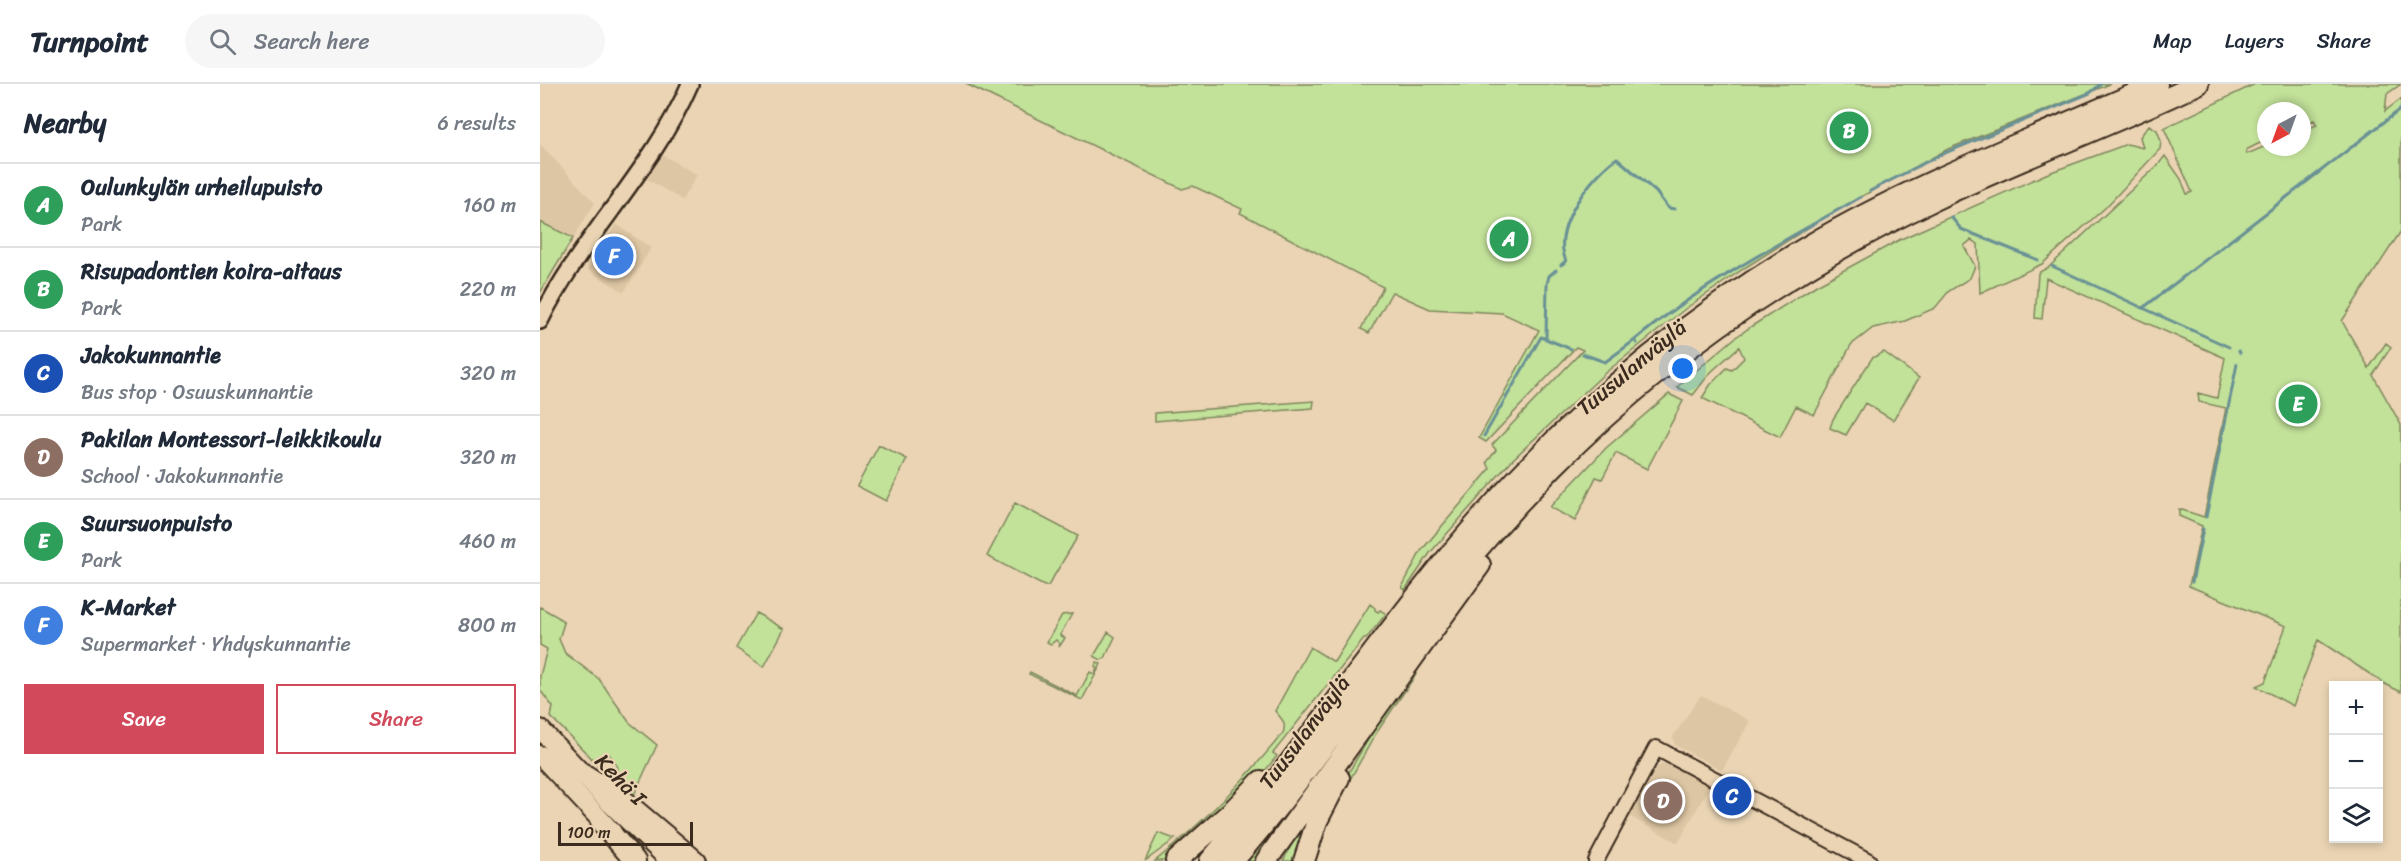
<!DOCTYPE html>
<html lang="en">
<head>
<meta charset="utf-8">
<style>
  body { margin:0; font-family:Sriracha,sans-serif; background:#f6f6f7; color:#1f2937 }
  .controls { position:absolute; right:18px; bottom:18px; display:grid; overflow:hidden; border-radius:0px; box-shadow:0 3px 9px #0003 }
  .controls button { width:54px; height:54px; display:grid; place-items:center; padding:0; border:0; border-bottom:2px solid #e0e1e3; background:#fff; color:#1f2937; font:30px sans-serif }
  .compass { position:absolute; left:1717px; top:18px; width:54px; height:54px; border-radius:50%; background:#fff; box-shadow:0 3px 9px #0003; rotate:221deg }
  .scale { position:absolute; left:18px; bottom:15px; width:135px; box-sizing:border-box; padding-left:6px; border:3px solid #3b2a1e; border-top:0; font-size:16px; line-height:21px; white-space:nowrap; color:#3b2a1e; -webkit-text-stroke:4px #ead4b3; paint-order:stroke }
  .you { position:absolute; left:1143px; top:285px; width:21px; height:21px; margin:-15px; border:4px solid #fff; border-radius:50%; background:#1a73e8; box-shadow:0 0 0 9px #1a73e833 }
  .badge { display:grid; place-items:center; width:39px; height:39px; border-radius:50%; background:#d1495b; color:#fff; font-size:20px; font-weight:700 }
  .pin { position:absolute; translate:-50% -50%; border:3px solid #fff; box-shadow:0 2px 6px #0006 }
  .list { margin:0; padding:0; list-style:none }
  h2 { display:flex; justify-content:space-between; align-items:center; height:78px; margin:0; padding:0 24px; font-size:26px }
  h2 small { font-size:20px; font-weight:400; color:#747a83 }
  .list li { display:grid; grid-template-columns:39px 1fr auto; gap:18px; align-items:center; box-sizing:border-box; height:84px; padding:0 24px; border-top:2px solid #e0e1e3 }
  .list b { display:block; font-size:22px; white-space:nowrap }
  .list p { margin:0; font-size:20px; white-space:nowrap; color:#747a83 }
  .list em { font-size:20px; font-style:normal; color:#747a83 }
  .actions { display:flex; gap:12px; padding:18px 24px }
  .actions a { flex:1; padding:14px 0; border:2px solid #d1495b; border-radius:0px; text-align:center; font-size:21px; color:#d1495b }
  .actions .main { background:#d1495b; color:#fff }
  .icon { flex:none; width:33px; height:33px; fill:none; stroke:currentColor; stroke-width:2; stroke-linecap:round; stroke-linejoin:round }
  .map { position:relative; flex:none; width:1861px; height:777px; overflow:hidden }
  header { display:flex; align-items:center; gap:36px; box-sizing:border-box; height:84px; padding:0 30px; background:#fff; border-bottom:2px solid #e0e1e3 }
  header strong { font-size:28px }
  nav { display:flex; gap:33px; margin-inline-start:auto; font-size:21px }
  .search { width:420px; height:54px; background:#f6f6f7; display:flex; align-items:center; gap:15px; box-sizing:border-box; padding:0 21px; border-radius:33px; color:#747a83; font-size:22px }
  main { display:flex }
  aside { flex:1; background:#fff }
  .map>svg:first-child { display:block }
  .built { fill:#ddc6a3 }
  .green { fill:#c2e199; stroke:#7e865c; stroke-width:1.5; fill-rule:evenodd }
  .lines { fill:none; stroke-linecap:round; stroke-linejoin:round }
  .stream { stroke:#699195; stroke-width:3 }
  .tertiary-casing { stroke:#3b2a1e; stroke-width:18 }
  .secondary-casing { stroke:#3b2a1e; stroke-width:20 }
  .trunk-casing { stroke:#3b2a1e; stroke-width:22 }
  .motorway-casing { stroke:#3b2a1e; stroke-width:24 }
  .tertiary { stroke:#ead4b3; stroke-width:14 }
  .secondary { stroke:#ead4b3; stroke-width:15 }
  .trunk { stroke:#ead4b3; stroke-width:18 }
  .motorway { stroke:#ead4b3; stroke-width:20 }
  .labels { text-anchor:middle; stroke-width:4.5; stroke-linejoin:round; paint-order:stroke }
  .street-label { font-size:22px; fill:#3b2a1e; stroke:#ead4b3 }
</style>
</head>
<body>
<header>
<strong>Turnpoint</strong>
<div class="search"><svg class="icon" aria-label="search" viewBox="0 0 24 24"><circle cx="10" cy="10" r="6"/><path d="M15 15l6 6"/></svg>Search here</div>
<nav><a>Map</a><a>Layers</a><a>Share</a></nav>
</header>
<main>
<aside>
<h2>Nearby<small>6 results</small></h2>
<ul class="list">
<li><span class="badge" style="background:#2e9e5b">A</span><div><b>Oulunkylän urheilupuisto</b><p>Park</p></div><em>160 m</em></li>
<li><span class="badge" style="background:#2e9e5b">B</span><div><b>Risupadontien koira-aitaus</b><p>Park</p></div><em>220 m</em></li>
<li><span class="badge" style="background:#1a4fb4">C</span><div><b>Jakokunnantie</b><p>Bus stop · Osuuskunnantie</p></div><em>320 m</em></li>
<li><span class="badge" style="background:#8d6e63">D</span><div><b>Pakilan Montessori-leikkikoulu</b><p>School · Jakokunnantie</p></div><em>320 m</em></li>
<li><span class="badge" style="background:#2e9e5b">E</span><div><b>Suursuonpuisto</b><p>Park</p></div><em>460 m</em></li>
<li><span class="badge" style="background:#3f7fe0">F</span><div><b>K-Market</b><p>Supermarket · Yhdyskunnantie</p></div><em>800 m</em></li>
</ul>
<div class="actions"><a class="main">Save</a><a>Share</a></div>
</aside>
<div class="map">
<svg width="1861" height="777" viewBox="0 0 1861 777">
  <rect width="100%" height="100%" fill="#ead4b3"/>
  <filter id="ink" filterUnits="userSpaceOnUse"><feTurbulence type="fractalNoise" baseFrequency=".0167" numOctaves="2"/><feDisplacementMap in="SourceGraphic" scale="12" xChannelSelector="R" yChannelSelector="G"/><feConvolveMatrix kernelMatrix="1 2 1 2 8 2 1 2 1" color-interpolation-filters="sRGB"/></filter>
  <g filter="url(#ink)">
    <path class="built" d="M 0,60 L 55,119 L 33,154 L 0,138 Z
      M 123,71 L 157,91 L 142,116 L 107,95 Z
      M 76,140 L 111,164 L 84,208 L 47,185 Z
      M 1161,611 L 1210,637 L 1182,686 L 1135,661 L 1133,653 Z
      M 1125,679 L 1169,703 L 1138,759 L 1089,732 L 1115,684 Z"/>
    <path class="green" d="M 426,0 L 1570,0 L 1408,65 L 1288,131 L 1206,183 L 1145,225 L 1065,289 L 972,376 L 890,469 L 865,506 L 862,503 L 881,467 L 950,385 L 947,378 L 956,366 L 952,361 L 1043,266 L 1036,263 L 946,358 L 939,354 L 999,246 L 962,229 L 890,225 L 852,208 L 829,249 L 821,245 L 843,203 L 700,129 L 702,125 L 653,102 L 642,105 Z
      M 1715,0 L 1861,0 L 1847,10 L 1845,27 L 1861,15 L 1861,147 L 1802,237 L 1829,284 L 1846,259 L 1851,263 L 1833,291 L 1861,341 L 1861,608 L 1845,600 L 1778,556 L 1753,622 L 1716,602 L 1725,598 L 1746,542 L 1649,502 L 1662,442 L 1639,432 L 1639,425 L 1664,433 L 1686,324 L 1659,318 L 1658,309 L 1677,314 L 1685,274 L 1506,194 L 1502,235 L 1495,234 L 1498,189 L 1509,183 L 1618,81 L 1625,72 L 1641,95 L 1647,110 L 1652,108 L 1624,44 ZM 1726,27 L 1762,27 L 1762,41 L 1774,36 L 1777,41 L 1762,47 L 1762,63 L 1726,62 L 1707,70 L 1706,66 L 1726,56 Z
      M 1609,41 L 1617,46 L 1621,57 L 1620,65 L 1566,123 L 1502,180 L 1440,209 L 1438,160 L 1431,156 L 1424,162 L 1435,182 L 1430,194 L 1409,207 L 1395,224 L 1365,237 L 1333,244 L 1311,261 L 1274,331 L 1256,322 L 1240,353 L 1162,314 L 1171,300 L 1187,284 L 1192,286 L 1204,274 L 1199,263 L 1171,288 L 1153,311 L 1137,303 L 1196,253 L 1212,242 L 1275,202 L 1361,155 L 1506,90 L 1587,60 L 1603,64 L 1600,53 Z
      M 0,138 L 33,154 L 0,209 Z
      M 1344,268 L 1379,294 L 1353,336 L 1325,319 L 1306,351 L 1290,344 L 1293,335 L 1332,274 Z
      M 1129,310 L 1143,317 L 1107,385 L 1076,369 L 1062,395 L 1056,393 L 1035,437 L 1010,423 L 1066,364 Z
      M 774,317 L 773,324 L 615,337 L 615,329 Z
      M 339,361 L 367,375 L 346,417 L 317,402 Z
      M 475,419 L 538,452 L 508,502 L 504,502 L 447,472 Z
      M 830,520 L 835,524 L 835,526 L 838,528 L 840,526 L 846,530 L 826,555 L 824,555 L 733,669 L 737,672 L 720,693 L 629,777 L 615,777 C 663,739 704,697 743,649 C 747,639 741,634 735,627 L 770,563 L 794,578 Z
      M 0,523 L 18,533 L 24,539 L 19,555 L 25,569 L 59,595 L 89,638 L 117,661 L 93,713 L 79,697 L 76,680 L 69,670 L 60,683 L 11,633 L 13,623 L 0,606 L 0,592 L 7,565 L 0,561 Z
      M 216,529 L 244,545 L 224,583 L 196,564 Z
      M 532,530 L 520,551 L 525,554 L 519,563 L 520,560 L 516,556 L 511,560 L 507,558 L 522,531 Z
      M 568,548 L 575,553 L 565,574 L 561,576 L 554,572 Z
      M 557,578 L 561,580 L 542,616 L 489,590 L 490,588 L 537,612 L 550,588 L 554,590 L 557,584 L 555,582 Z
      M 875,588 L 877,589 L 835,651 L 799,715 L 794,713 L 851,617 Z
      M 850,591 L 721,777 L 706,777 L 758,715 Z
      M 775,727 L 758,777 L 743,777 L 754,756 Z
      M 618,749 L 635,755 L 605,777 Z"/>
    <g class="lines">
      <path class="stream" d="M 1330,107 L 1400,71 L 1550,9 L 1561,0
        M 1411,133 L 1421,145 L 1498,176
        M 1021,181 L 1026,177 C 1011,144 1051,92 1077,74 L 1116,108 L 1128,124 L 1135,125
        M 1512,182 L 1603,224 L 1861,25
        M 1603,224 L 1689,263
        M 1006,254 L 1007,200 L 1009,192 L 1016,186
        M 1095,256 C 1163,199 1244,157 1321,113
        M 1699,267 L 1700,269
        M 1043,270 L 1065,278 L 1095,256 L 1097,259
        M 944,352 L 1001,253 L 1031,265
        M 1666,433 L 1697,280
        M 1652,498 L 1663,445"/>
      <g class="tertiary-casing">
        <path id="tertiary" d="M 1056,777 L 1116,664 L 1329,777"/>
      </g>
      <g class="secondary-casing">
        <path id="secondary" d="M 0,237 C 41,153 113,86 150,0"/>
      </g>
      <g class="trunk-casing">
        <path id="trunk" d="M 0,645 L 70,719 L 130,777
          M 0,671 L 72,748"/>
      </g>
      <g class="motorway-casing">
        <path id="motorway" d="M 40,688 L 78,712 L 155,777
          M 61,738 L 95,777
          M 636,777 L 691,728 L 721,697
          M 670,777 C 771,660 855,528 959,414 C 1049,315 1156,229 1270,161 C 1380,96 1501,52 1617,0
          M 693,777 C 756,705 809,626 868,551 C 913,492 961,436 1013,383 C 1123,271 1256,182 1396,115 C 1482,74 1572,41 1658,0
          M 726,777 L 940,481
          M 764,777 L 777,737 L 799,694"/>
      </g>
      <use href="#tertiary" class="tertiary"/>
      <use href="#secondary" class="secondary"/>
      <use href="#trunk" class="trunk"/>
      <use href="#motorway" class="motorway"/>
    </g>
  </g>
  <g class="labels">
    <g class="street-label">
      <text transform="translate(1091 283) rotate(-40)" y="8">Tuusulanväylä</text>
      <text transform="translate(764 648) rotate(-53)" y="8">Tuusulanväylä</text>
      <text transform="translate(81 695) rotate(46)" y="8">Kehä I</text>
    </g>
  </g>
</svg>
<div class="controls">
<button>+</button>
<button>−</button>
<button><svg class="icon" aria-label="layers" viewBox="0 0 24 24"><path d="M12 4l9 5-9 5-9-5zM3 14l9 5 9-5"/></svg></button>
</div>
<svg class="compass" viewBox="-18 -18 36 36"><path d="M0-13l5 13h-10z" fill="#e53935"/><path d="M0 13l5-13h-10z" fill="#747a83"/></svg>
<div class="scale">100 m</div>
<div class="you"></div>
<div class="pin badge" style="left:969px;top:155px;background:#2e9e5b">A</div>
<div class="pin badge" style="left:1309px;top:47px;background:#2e9e5b">B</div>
<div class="pin badge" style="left:1192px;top:712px;background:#1a4fb4">C</div>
<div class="pin badge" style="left:1123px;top:717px;background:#8d6e63">D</div>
<div class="pin badge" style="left:1758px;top:320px;background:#2e9e5b">E</div>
<div class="pin badge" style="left:74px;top:172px;background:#3f7fe0">F</div>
</div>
</main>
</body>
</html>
